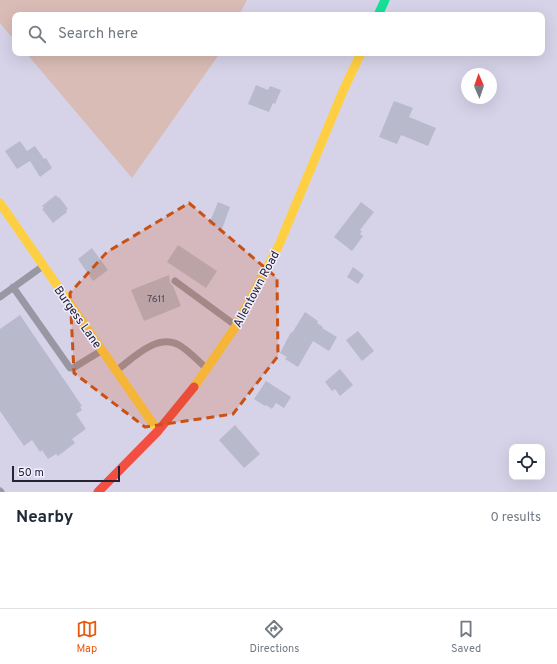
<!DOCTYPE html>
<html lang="en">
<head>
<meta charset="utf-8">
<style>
  body { margin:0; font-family:Overpass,sans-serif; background:#f6f6f7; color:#1f2937 }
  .controls { position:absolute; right:12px; bottom:12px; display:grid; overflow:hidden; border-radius:8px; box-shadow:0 4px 16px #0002 }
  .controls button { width:36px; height:36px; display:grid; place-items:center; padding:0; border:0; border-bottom:1px solid #e0e1e3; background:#fff; color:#1f2937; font:20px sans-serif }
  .compass { position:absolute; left:461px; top:68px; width:36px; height:36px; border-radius:50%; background:#fff; box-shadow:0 4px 16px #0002; rotate:358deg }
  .scale { position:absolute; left:12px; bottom:10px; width:108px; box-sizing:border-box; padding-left:4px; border:2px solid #252232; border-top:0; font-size:11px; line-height:14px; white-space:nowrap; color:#252232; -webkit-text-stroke:3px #f0eeff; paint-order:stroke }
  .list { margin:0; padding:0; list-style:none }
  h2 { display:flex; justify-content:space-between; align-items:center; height:52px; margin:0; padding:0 16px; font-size:17px }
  h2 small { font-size:13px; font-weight:400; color:#747a83 }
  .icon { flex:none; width:22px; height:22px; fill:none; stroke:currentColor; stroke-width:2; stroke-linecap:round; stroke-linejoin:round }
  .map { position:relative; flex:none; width:557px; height:492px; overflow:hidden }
  .search { position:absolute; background:#fff; box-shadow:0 4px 16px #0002; left:12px; right:12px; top:12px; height:44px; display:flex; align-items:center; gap:10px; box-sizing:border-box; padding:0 14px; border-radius:8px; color:#747a83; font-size:15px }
  .sheet { height:116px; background:#fff }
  nav { display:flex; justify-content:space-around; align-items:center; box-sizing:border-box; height:56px; border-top:1px solid #e0e1e3; background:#fff; font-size:11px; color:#747a83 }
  nav a { display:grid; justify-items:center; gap:2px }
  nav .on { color:#ea580c }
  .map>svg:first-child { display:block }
  .green { fill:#d9bcb5 }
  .building { fill:#b8b9cb }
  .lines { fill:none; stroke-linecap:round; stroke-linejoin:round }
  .lane { stroke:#9a97a5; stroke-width:7 }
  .fast { stroke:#16e098; stroke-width:9 }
  .slow { stroke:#ffcf43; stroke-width:9 }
  .jam { stroke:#f24e42; stroke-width:9 }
  .marked { fill:#cb5112; fill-opacity:0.2; stroke:#cb5112; stroke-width:3; stroke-dasharray:8 5; stroke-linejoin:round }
  .labels { text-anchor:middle; stroke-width:3; stroke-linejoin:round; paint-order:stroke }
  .number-label { font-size:10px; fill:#4a4858 }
  .street-label { font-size:12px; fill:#252232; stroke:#f0eeff }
</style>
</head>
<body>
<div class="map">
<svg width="557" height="492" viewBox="0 0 557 492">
  <rect width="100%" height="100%" fill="#d6d3e9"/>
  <path class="green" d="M 0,0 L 247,0 L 239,15 L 15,15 L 15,41 L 0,23 Z
    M 26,53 L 220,53 L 132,178 Z"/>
  <path class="building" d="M 256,85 L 268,90 L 270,86 L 281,90 L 275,104 L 273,103 L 269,112 L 248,104 Z
    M 394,101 L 413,108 L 409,117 L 436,128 L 428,146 L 401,135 L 397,144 L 379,137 Z
    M 20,141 L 27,151 L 35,146 L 44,159 L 46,158 L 52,168 L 40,177 L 30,161 L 17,169 L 5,151 Z
    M 56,195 L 58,198 L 59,197 L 68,209 L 66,210 L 67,212 L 53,223 L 42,209 L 44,208 L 42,206 Z
    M 218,202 L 230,207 L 222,229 L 209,224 Z
    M 361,202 L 374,212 L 360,230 L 362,231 L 360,234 L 363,236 L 352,251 L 334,237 Z
    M 178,245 L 217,271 L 206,288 L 167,262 Z
    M 92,248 L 108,270 L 93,281 L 78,259 Z
    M 353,267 L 364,275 L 358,284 L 347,277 Z
    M 169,275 L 170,283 L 173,286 L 181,306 L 144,321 L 131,290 Z
    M 305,312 L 318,321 L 317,323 L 323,327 L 322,328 L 337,337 L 329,351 L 313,341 L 298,367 L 285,359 L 287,357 L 280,353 L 291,332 L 292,333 Z
    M 20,315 L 82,406 L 80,407 L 82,410 L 76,414 L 86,429 L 72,439 L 75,443 L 58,456 L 56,454 L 48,459 L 42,450 L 40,452 L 32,440 L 24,446 L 0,411 L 0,329 Z
    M 358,331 L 374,351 L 362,361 L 346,340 Z
    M 340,369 L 353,385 L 340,396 L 335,389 L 332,391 L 325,382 Z
    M 266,381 L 291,397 L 284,408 L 276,403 L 272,409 L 266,405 L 265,406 L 254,399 Z
    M 235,425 L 260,454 L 244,468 L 219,440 Z"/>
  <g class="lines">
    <path class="lane" d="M 175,281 L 235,325
      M 13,287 L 70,368 L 73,368 L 101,351
      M 0,297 L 43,266
      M 117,370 C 133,358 157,333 179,345 C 188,350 197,360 205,367
      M 0,491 L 1,492"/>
    <path class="fast" d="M 378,15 L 385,0"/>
    <path class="slow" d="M 0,203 L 158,431
      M 194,387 L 236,326 L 279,245 L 343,91 L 361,53"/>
    <path class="jam" d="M 98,492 L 158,431 L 194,387"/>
  </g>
  <path class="marked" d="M 189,203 L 277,278 L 278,356 L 233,414 L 145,427 L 74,373 L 70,293 L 107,252 Z"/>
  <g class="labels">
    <g class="number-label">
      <text x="156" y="302">7611</text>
    </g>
    <g class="street-label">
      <text transform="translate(256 289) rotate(-62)" y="4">Allentown Road</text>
      <text transform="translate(78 317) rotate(55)" y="4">Burgess Lane</text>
    </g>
  </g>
</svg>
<div class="controls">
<button><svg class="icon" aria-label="locate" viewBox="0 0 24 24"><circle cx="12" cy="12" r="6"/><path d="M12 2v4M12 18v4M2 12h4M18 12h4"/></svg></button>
</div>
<svg class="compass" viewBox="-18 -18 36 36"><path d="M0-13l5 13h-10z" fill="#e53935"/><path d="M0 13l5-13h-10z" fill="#747a83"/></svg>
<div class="scale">50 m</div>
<div class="search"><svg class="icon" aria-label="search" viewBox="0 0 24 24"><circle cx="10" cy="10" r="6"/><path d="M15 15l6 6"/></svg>Search here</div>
</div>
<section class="sheet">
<h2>Nearby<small>0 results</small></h2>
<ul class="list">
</ul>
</section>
<nav>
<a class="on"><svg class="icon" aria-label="map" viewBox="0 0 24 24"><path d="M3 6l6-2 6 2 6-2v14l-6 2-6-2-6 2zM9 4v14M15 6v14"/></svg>Map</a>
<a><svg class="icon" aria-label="directions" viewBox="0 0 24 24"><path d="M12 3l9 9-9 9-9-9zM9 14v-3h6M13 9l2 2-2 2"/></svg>Directions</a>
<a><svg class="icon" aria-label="saved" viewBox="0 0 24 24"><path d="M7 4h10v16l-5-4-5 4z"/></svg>Saved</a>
</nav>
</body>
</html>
